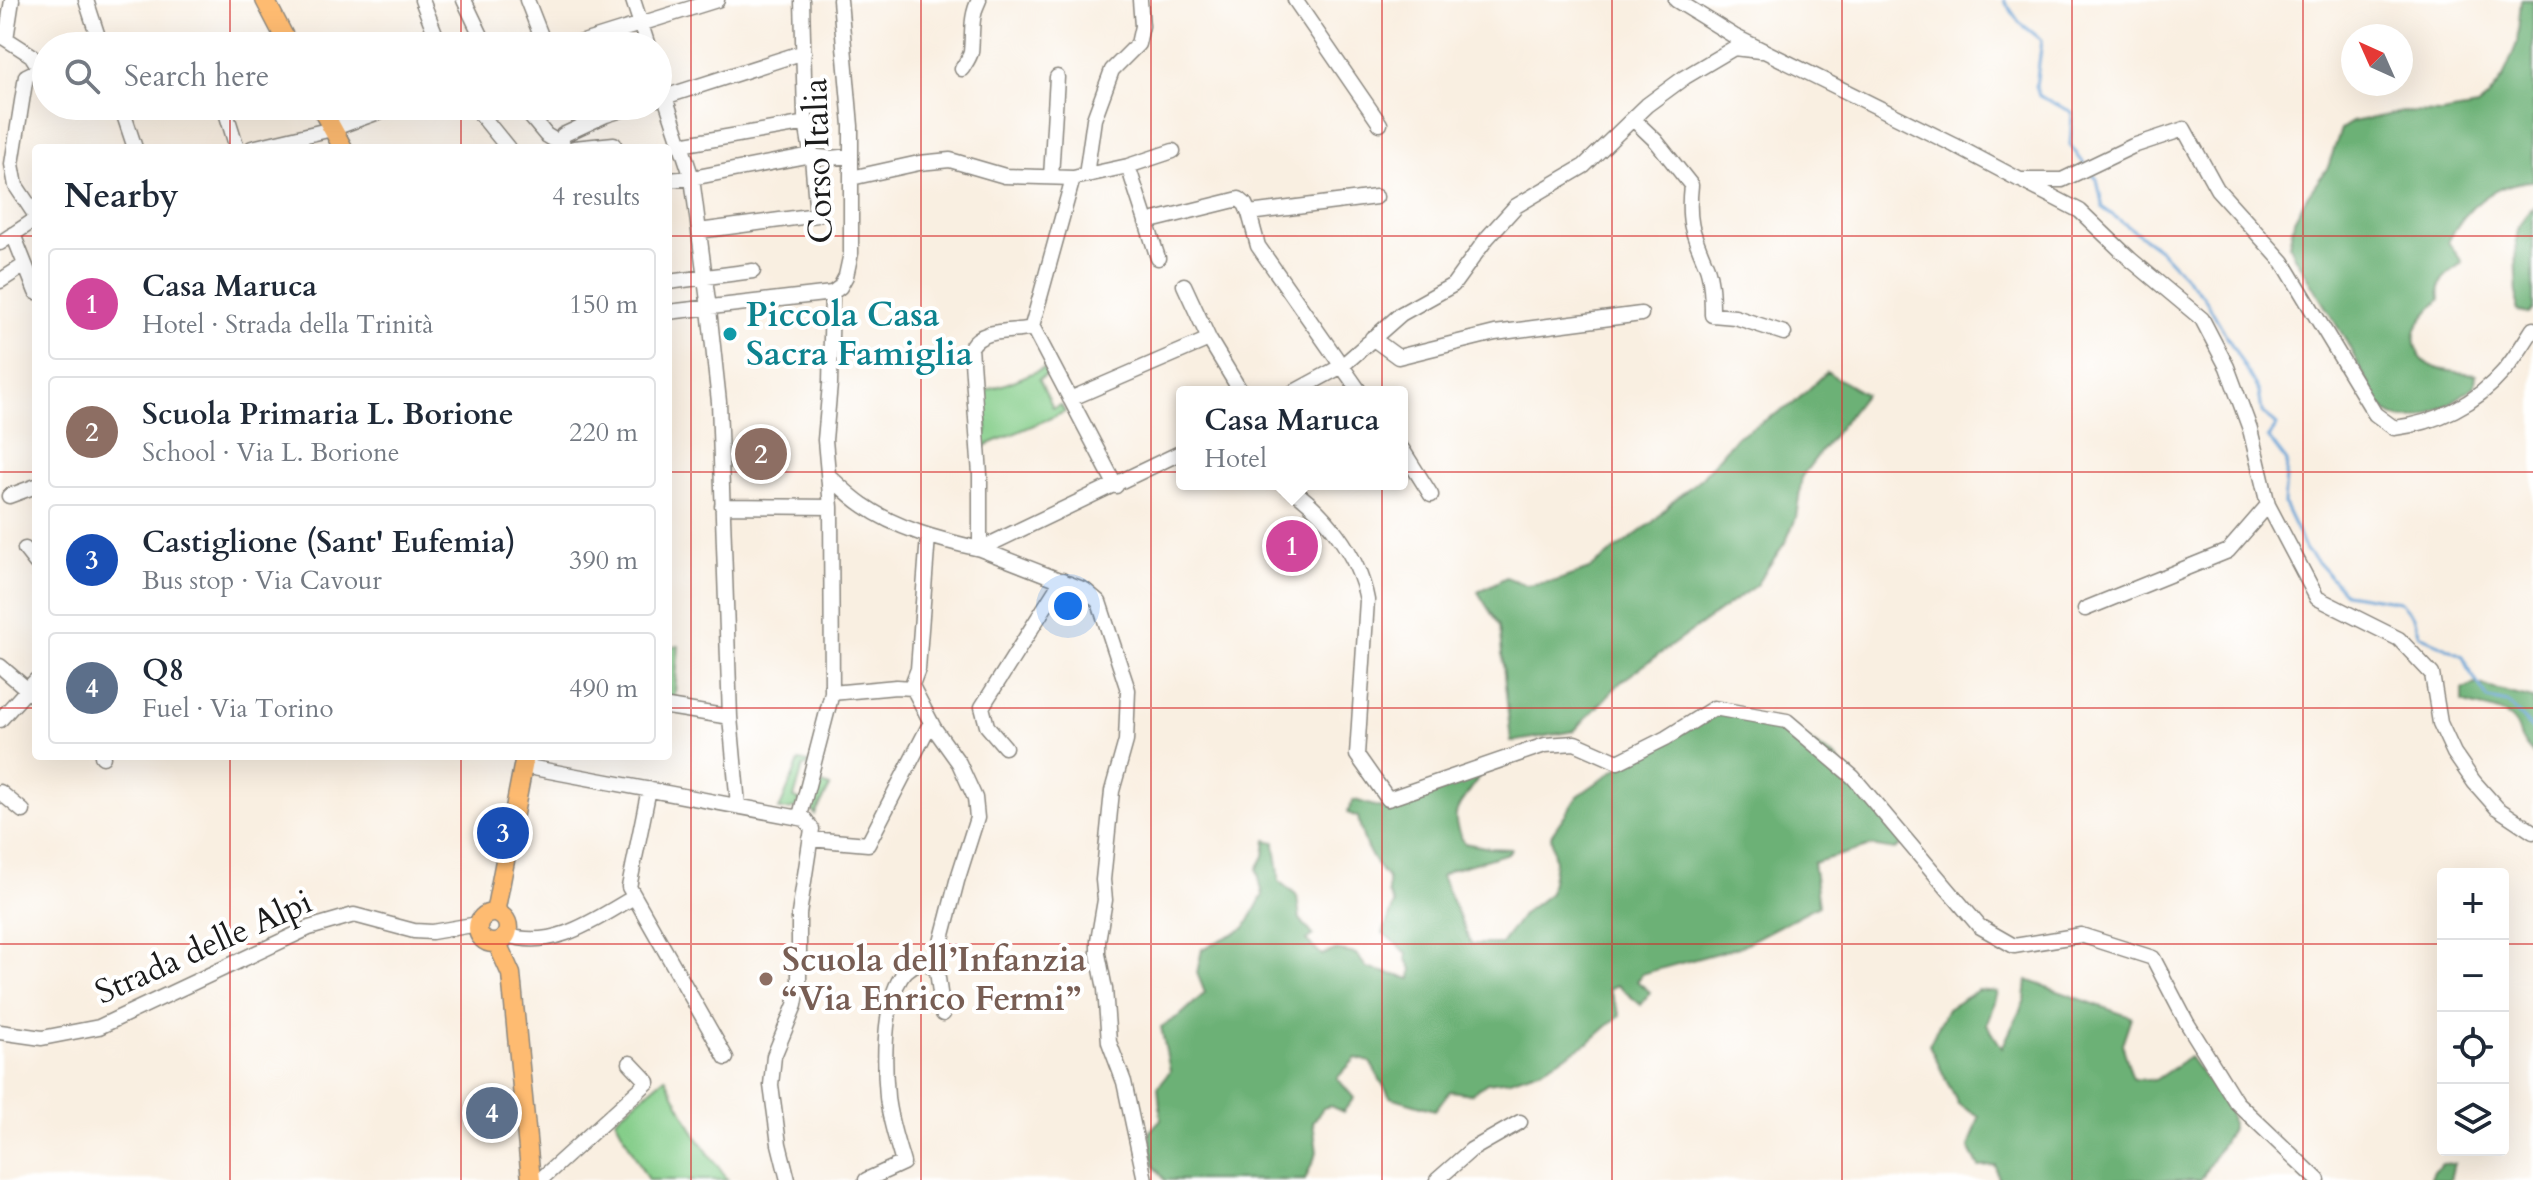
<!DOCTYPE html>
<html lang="en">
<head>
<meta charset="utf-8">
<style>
  body { margin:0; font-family:Cardo,serif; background:#f6f6f7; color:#1f2937 }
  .controls { position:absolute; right:24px; bottom:24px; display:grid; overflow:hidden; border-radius:8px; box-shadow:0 8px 32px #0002 }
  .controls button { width:72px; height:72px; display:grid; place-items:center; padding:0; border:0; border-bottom:2px solid #e0e1e3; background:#fff; color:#1f2937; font:40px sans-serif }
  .compass { position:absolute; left:2341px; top:24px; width:72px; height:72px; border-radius:50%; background:#fff; box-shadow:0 8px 32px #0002; rotate:315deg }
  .you { position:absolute; left:1068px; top:606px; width:28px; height:28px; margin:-20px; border:6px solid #fff; border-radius:50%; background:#1a73e8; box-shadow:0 0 0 12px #1a73e833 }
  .badge { display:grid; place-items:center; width:52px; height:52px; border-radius:50%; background:#7c3aed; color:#fff; font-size:26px; font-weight:700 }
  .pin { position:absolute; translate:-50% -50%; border:4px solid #fff; box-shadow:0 2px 8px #0006 }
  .popup { position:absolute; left:1176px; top:386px; width:232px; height:104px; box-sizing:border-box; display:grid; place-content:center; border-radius:8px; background:#fff; filter:drop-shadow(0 2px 6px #0005); font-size:26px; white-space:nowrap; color:#747a83 }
  .popup b { font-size:30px; color:#1f2937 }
  .popup::after { content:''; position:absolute; left:50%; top:100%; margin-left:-16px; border:16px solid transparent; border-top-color:#fff }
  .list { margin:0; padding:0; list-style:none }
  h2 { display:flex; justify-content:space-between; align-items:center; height:104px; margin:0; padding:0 32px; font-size:34px }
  h2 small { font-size:26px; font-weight:400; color:#747a83 }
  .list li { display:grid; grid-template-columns:52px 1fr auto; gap:24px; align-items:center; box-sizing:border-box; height:112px; margin:0 16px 16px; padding:0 16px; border:2px solid #e0e1e3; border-radius:8px }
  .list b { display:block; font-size:30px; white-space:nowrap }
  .list p { margin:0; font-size:26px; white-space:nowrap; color:#747a83 }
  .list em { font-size:26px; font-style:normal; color:#747a83 }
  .icon { flex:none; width:44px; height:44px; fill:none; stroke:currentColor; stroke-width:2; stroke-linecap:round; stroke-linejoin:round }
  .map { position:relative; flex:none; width:2533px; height:1180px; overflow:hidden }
  .search { position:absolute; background:#fff; box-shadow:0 8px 32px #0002; left:32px; top:32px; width:640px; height:88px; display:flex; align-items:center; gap:20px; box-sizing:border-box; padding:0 28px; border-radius:44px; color:#747a83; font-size:30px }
  .panel { position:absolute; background:#fff; box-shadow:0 8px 32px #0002; left:32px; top:144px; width:640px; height:616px; border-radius:8px }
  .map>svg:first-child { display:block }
  .green { fill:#85ce8a; stroke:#507553; stroke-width:2 }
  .forest { fill:#6cb176; stroke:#446649; stroke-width:2 }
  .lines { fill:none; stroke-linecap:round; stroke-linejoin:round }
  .stream { stroke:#63a0d4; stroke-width:3 }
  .minor-casing { stroke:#8a867e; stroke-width:17 }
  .major-casing { stroke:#8a867e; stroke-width:21 }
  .minor { stroke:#fff; stroke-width:14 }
  .major { stroke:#febb71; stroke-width:18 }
  .grid { fill:none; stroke:#d62828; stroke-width:2; stroke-opacity:0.55 }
  .culture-dot { fill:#0f9aa8; stroke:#fff; stroke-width:3 }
  .education-dot { fill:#8d6e63; stroke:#fff; stroke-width:3 }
  .labels { text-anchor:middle; stroke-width:8; stroke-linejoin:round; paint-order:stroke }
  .street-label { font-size:34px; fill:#1c1c1c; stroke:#fff }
  .culture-label { font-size:34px; font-weight:bold; fill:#0d838f; stroke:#fff; text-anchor:start }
  .education-label { font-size:34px; font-weight:bold; fill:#785e54; stroke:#fff; text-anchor:start }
</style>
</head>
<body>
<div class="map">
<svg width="2533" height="1180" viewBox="0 0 2533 1180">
  <rect width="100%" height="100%" fill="#fff"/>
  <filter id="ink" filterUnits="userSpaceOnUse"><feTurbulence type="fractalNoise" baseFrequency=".0125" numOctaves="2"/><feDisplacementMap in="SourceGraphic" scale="16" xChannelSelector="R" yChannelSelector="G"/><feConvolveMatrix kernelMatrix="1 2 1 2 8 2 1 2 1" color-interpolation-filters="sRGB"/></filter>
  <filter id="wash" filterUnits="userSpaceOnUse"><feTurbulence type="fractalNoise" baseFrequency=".006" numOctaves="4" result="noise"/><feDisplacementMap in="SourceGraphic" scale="32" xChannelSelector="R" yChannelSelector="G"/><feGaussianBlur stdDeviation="1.8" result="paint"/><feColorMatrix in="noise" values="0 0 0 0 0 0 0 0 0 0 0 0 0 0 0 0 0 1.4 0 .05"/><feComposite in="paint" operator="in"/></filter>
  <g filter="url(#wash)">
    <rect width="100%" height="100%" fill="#f9efe1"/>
    <path class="green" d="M 1044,368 L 1047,375 L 1039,379 L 1053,408 L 1061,405 L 1065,412 L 982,447 L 979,433 L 987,432 L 984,398 L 976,398 L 976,394 L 1011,382 Z
      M 668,646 L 679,646 L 674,704 L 668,702 Z
      M 799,761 L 809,763 L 808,766 L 803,767 L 794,798 L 800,800 C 796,811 789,810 779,810 Z
      M 815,781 L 830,787 L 815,815 L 808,803 L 814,805 L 821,785 Z
      M 665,1077 L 696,1136 L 728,1180 L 648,1180 L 615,1119 Z"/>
    <path class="forest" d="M 2521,0 L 2533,0 L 2533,181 C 2494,183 2465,207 2448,242 L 2462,262 C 2447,277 2437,276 2440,299 C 2432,309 2421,318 2416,329 C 2414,336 2414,342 2416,348 C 2424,374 2455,371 2476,374 L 2475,386 C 2447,405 2409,438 2379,405 L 2344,337 L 2294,256 L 2289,245 L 2294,220 L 2306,198 L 2328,167 L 2341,129 L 2352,122 L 2403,112 L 2441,113 L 2477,107 L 2487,99 L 2503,78 L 2517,43 Z
      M 2533,207 L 2533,309 L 2529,314 L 2517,311 C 2518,288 2511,239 2521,222 C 2524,217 2529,212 2533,207 Z
      M 1827,372 L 1865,394 L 1802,476 L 1796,518 L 1786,541 L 1756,585 L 1622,681 L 1574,731 L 1511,742 L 1499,626 L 1478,592 L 1506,577 L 1526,585 L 1556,581 L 1589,569 L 1653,522 L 1673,501 L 1702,477 L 1736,437 L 1793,404 Z
      M 2475,684 L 2533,699 L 2533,754 C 2529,749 2524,744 2521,738 C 2518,731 2520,732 2516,725 C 2505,707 2480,710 2463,702 L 2463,689 Z
      M 1717,712 L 1788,728 L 1835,757 L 1904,843 L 1895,850 L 1871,846 L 1813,863 L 1819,905 L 1739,947 L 1641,974 L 1637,981 L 1650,992 L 1641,1005 L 1617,985 L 1609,989 L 1620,1015 L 1588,1043 L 1542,1069 L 1510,1080 L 1487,1083 L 1471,1094 L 1450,1091 L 1435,1110 L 1390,1097 L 1370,1062 L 1356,1058 L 1337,1078 L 1354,1098 L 1343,1112 L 1330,1106 L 1323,1108 L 1313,1122 L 1317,1152 L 1305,1180 L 1165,1180 L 1154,1166 L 1149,1132 L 1161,1119 L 1158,1087 L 1170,1071 L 1161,1027 L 1182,1014 L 1205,993 L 1197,973 L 1202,949 L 1245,928 L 1263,895 L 1257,869 L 1264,856 L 1266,840 L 1275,842 C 1275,856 1280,867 1279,881 L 1297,896 L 1300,919 L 1313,935 L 1306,940 L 1322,955 L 1335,950 L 1356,954 L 1367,968 L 1411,979 L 1412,969 L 1406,958 L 1408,954 L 1383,933 L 1394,904 L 1388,893 L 1388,879 C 1370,859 1363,843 1358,817 L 1347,813 L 1354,800 C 1366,803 1380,809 1391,809 C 1425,808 1448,778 1479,775 C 1467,804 1443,805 1464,843 L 1490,848 L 1511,849 L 1509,853 L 1451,870 L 1441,876 L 1471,944 L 1501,944 L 1523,914 L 1550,893 L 1555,862 L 1551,835 L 1578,796 L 1619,767 Z
      M 2027,980 L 2131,1017 L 2122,1044 L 2133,1079 L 2155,1080 L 2189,1057 L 2230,1111 L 2231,1129 L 2200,1180 L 1999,1180 L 1996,1166 L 1979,1167 L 1969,1148 L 1979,1117 L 1958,1104 L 1929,1045 L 1947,1009 L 1978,990 L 1997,992 L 1987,1024 L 2002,1048 L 2025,1000 Z
      M 2454,1163 L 2450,1180 L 2431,1180 L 2432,1173 L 2442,1164 Z"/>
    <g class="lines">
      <path class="stream" d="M 2004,0 L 2019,22 L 2042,40 L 2036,86 L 2039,96 L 2072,112 L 2070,145 L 2085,165
        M 2090,171 L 2097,179 L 2103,208 L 2159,249 L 2204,297 L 2259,392 L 2262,412 L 2277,425 L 2268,437 L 2287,462 L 2284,504 L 2306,550 L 2345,593 L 2401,602 L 2414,617 L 2420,635 L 2463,656 L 2468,669 L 2488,699 L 2508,703 L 2533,730"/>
    </g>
  </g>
  <g filter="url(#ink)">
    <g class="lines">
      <g class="minor-casing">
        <path id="minor" d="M 86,0 L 101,46
          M 422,0 L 440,46
          M 464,0 L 486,46
          M 527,0 L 545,46
          M 633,0 L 648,46
          M 1295,0 L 1380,124
          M 1676,0 L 1734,36 L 1954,145 L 2020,180 L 2062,180 L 2133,146 L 2184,129 L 2217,189 L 2283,262 L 2375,414 L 2394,428 C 2436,423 2476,404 2504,371 C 2515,358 2524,343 2533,329
          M 0,35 L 31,55 L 40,69
          M 6,39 L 12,0
          M 570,46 L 717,0
          M 962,69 C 965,64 970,57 971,52 C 973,34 970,17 979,0
          M 658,76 L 692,178 L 709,309 L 719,402 L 730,717 L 738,805
          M 658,99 L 804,52
          M 121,106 L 135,148
          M 224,106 L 237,148
          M 474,106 L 508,148
          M 522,106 L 546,135 L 561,144
          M 1633,119 L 1656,141 L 1691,185 C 1687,222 1692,232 1706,265 C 1712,279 1712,300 1712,315 L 1735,317 L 1784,333
          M 680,145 L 807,123
          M 252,148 L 332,129 L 395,106
          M 566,148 L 561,144 L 563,135 L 606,115 L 635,106
          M 574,148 L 614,144
          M 1128,166 L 1158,258
          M 1086,175 L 1094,119 L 1112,70 L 1138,44 L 1142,26 L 1140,0
          M 1051,177 L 1057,77
          M 851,178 L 919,163 L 950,160 L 1005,176 L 1073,178 L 1128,166 L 1173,151
          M 1073,178 L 1032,326 L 1116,486
          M 668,180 L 692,178 L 806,156 L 830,158 L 851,156
          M 2024,182 L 2080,211 L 2130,259 L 2202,319 L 2227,367 L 2250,429 L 2268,505 L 2317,598 L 2399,639 L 2432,674 L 2440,723 L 2454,753 L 2474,782 L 2497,808 L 2533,832
          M 1249,213 L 1376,197
          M 36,216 L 16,186 L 12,164 L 26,76 L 46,66
          M 1146,222 L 1239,199 L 1245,204 L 1249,213 L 1258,246 L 1360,392
          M 699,231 L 817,215 L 812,158 L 805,116 L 802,0
          M 13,234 L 36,292
          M 0,243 L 36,219
          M 0,281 L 25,265
          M 668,282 L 753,271
          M 1184,285 L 1209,339 L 1241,392
          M 668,312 L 832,293 L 840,287 L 846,276 L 851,253 L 851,126 L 840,0
          M 1032,326 L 1028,329 C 1009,332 981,329 971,347 L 980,475 L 980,549 L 1085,590 L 1099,602 L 1128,690 L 1126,741 L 1112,791 L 1103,880 L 1105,900 L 1098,941 L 1098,954 L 1105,989 L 1109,1042 L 1124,1082 L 1145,1180
          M 1372,338 L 1398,357 L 1495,333 L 1641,314
          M 1294,392 L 1342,366 L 1401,314 L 1453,285 L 1487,238 L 1516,206 L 1584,166 L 1647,105 L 1685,77 L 1734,48 L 1760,51
          M 1070,399 L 1209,339
          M 1402,449 L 1431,495
          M 829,476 C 840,486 851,497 863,505 C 897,529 940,540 980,549 L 1182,452
          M 1285,484 C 1324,511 1358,553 1367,600 L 1357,755 L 1388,799 L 1545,745 L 1575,743 L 1618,762 L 1666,738 L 1714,708 L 1787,721 L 1853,777 L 1979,926 L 2014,946 L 2081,935 L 2153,958 L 2187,1023 L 2236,1102 L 2318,1180
          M 9,496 L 36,486
          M 722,506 L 831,507
          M 25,549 L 36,563
          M 2085,609 L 2228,551 L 2268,505
          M 0,666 L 36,697
          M 911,687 L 918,669 L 928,536
          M 832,693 L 896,687 L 913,688 L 934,728 L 959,763 L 975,798 L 977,818 L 957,881 L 938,954 L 937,971
          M 668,707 L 730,717
          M 0,720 L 36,680
          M 1005,747 L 987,726 L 982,707 L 1062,580
          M 102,756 L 103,757
          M 523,766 L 805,819 L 812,829 L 799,914 L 799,983 L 795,1005 L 774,1056 L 771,1085 L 779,1144 L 788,1180
          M 649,789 L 629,887 L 726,1058
          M 0,792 L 23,811
          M 800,816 L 832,693 L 831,507 L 825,440 L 830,384 L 832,293
          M 810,839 L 868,844 L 931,722
          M 507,935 C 553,951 596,919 634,897
          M 0,1032 L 42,1038 L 99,1027 L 309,928 L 354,915 L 414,931 L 432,932 L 478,924
          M 540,1180 L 648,1082 L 630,1063
          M 866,1180 L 903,1163 C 897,1142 889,1119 887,1097 C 884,1063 880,962 927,962 L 937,971 L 943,1014
          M 1437,1180 L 1471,1150 L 1520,1122"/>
      </g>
      <g class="major-casing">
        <path id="major" d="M 265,0 L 289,46
          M 320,106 L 343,148
          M478 928a15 15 0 1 1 30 0a15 15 0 1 1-30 0Z
          M 495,913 L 525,756
          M 497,943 L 511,974 L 531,1180"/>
      </g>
      <use href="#minor" class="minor"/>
      <use href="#major" class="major"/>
    </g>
  </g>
  <path class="grid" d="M 230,0 L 230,46M 461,0 L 461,46M 691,0 L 691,1180M 921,0 L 921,1180M 1151,0 L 1151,1180M 1382,0 L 1382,1180M 1612,0 L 1612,1180M 1842,0 L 1842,1180M 2072,0 L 2072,1180M 2303,0 L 2303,1180M 230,106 L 230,148M 461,106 L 461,148M 0,236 L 36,236M 668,236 L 2533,236M 0,472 L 36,472M 668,472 L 2533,472M 0,708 L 36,708M 668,708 L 2533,708M 230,756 L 230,1180M 461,756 L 461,1180M 0,944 L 2443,944M 2503,944 L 2533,944"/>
  <circle class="culture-dot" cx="730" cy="334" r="8"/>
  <circle class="education-dot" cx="766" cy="979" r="8"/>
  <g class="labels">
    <g class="street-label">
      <text transform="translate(817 161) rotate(-92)" y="12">Corso Italia</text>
      <text transform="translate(203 946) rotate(-24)" y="12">Strada delle Alpi</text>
    </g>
    <g class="culture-label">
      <text x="746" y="326">Piccola Casa<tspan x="746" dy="39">Sacra Famiglia</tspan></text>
    </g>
    <g class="education-label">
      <text x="782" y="971">Scuola dell’Infanzia<tspan x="782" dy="39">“Via Enrico Fermi”</tspan></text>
    </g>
  </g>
</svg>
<div class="controls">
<button>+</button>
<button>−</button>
<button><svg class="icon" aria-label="locate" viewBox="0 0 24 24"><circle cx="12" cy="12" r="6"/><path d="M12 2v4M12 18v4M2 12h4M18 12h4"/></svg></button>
<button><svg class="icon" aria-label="layers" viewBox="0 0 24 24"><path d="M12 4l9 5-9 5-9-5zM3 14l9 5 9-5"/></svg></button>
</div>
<svg class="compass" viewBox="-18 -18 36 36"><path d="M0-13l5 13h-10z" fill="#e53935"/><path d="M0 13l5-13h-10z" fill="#747a83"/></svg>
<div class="you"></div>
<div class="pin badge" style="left:1292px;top:546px;background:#d1479c">1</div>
<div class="popup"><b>Casa Maruca</b>Hotel</div>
<div class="pin badge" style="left:761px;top:454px;background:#8d6e63">2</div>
<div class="pin badge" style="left:503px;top:833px;background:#1a4fb4">3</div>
<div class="pin badge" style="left:492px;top:1113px;background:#5c6f8a">4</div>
<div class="search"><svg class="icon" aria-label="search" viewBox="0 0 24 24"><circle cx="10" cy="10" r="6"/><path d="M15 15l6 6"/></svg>Search here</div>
<section class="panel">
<h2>Nearby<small>4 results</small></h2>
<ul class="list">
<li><span class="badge" style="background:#d1479c">1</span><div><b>Casa Maruca</b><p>Hotel · Strada della Trinità</p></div><em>150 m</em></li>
<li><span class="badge" style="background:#8d6e63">2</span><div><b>Scuola Primaria L. Borione</b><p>School · Via L. Borione</p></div><em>220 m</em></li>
<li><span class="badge" style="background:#1a4fb4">3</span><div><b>Castiglione (Sant' Eufemia)</b><p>Bus stop · Via Cavour</p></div><em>390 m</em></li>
<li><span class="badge" style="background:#5c6f8a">4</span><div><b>Q8</b><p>Fuel · Via Torino</p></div><em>490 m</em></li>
</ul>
</section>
</div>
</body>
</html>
